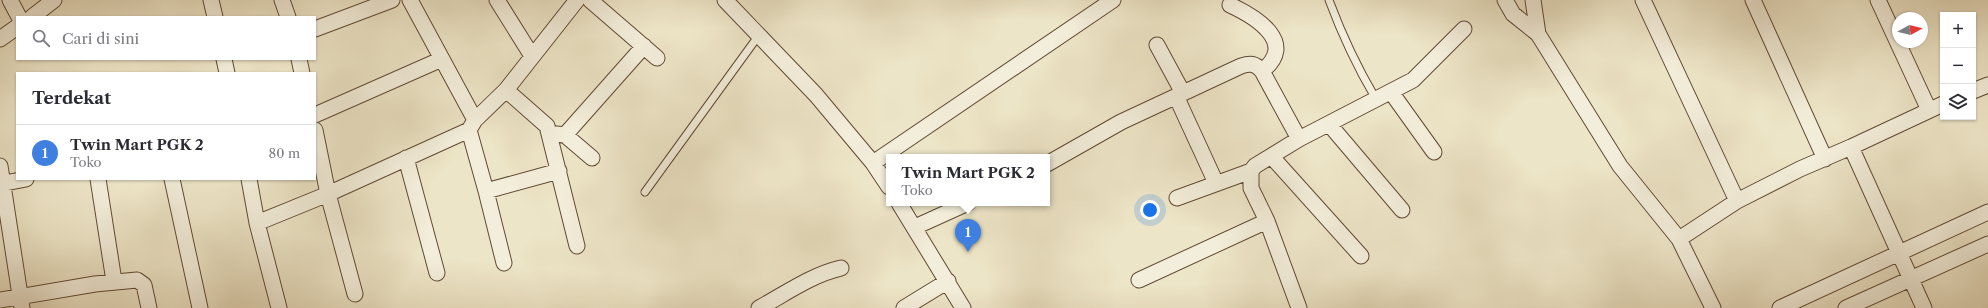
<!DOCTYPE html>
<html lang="id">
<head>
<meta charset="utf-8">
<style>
  body { margin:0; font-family:"Libre Caslon Text",serif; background:#f7f7f7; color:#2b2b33 }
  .controls { position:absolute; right:12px; top:12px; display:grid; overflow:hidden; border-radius:0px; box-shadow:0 1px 3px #0004 }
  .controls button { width:36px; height:36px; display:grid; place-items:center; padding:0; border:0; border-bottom:1px solid #e1e1e2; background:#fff; color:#2b2b33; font:20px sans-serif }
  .compass { position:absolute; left:1892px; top:12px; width:36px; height:36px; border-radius:50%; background:#fff; box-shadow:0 1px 3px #0004; rotate:82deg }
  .you { position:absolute; left:1150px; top:210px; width:14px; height:14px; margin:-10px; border:3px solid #fff; border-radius:50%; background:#1a73e8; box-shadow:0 0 0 6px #1a73e833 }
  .badge { display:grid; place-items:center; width:26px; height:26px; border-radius:50%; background:#2563eb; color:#fff; font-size:13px; font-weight:700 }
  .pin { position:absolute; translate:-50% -33px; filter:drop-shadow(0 1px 2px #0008) }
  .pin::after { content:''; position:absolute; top:21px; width:14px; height:12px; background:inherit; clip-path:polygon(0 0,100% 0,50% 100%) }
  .popup { position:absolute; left:886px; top:154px; width:164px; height:52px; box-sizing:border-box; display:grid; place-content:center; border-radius:0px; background:#fff; filter:drop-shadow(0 1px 3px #0005); font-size:13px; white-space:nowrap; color:#7c7c81 }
  .popup b { font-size:15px; color:#2b2b33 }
  .popup::after { content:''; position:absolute; left:50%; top:100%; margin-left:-8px; border:8px solid transparent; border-top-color:#fff }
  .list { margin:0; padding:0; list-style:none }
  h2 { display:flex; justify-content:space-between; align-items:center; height:52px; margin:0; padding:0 16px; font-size:17px }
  h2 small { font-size:13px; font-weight:400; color:#7c7c81 }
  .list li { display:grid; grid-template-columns:26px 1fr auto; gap:12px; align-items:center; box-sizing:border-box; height:56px; padding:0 16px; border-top:1px solid #e1e1e2 }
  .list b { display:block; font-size:15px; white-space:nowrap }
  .list p { margin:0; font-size:13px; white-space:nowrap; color:#7c7c81 }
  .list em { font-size:13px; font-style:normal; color:#7c7c81 }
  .icon { flex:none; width:22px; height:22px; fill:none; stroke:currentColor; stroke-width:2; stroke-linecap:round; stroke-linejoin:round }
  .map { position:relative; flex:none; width:1988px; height:308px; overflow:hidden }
  .search { position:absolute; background:#fff; box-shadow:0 1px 3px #0004; left:16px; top:16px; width:300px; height:44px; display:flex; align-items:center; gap:10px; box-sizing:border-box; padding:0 14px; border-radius:0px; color:#7c7c81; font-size:15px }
  .panel { position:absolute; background:#fff; box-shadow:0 1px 3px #0004; left:16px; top:72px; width:300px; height:108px; border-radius:0px }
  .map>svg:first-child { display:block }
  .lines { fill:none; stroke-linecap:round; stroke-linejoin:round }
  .service-casing { stroke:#614a34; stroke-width:9 }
  .minor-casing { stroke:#614a34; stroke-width:17 }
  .service { stroke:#f3eedb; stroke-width:7 }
  .minor { stroke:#f3eedb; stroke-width:15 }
</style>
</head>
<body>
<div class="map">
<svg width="1988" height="308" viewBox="0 0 1988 308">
  <rect width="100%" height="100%" fill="#ede5c7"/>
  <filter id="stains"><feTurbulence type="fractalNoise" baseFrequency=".005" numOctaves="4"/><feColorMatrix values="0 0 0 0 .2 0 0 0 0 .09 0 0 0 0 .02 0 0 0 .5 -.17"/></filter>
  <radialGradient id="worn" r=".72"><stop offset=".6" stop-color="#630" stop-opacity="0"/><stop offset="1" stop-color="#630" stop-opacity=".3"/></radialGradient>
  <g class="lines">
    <g class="service-casing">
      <path id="service" d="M 1329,0 C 1342,35 1357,67 1376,99
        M 645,192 L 759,35"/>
    </g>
    <g class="minor-casing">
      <path id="minor" d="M 10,0 L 19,17
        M 211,0 L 215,17
        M 282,0 L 288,17
        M 410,0 L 475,120
        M 497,0 L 532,56
        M 590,0 L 657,58
        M 725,0 L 816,95 L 873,163 L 889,187
        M 1505,0 L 1513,14 L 1538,34 L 1620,166 L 1679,239 L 1713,308
        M 1533,0 L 1538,34
        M 1643,0 L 1737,201
        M 1753,0 L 1825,159
        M 1878,0 L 1929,110
        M 1230,5 C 1256,17 1298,43 1262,71
        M 32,17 L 54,0
        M 315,29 L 392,0
        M 0,39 L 17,27
        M 1157,45 L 1183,93
        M 224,59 L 227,73
        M 299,59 L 302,73
        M 506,90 L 547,126 L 577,246
        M 1973,91 L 1988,85
        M 1391,92 L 1434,152
        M 1176,96 L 1216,183
        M 315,115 L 442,59
        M 1329,124 L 1402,210
        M 315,130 L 328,194 L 355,294
        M 469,130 L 486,191 L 504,263
        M 556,134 L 565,135 L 592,158
        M 565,135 L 644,46
        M 1851,147 L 1924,308
        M 1271,156 L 1361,256
        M 406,158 L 437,273
        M 873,163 L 1113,0
        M 1047,164 L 1121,122 L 1241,66 C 1250,63 1255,63 1262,71 L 1299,139
        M 0,166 L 22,308
        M 98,179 L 114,281
        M 172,179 L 200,308
        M 249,179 L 257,223 L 279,308
        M 0,184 L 26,179
        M 486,191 L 559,171
        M 1177,198 L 1251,171
        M 899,203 L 963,308
        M 257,223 L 328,194 L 469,130 L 475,120 L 506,90 L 577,0
        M 915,227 L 968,203
        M 1679,239 L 1737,201 L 1800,169 L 1851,147 L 1943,104
        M 1139,280 L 1267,221
        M 0,300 L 95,284 L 137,280 L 144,285 L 149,308
        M 759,308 C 785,294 811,275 841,268
        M 904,308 L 948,281
        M 1299,308 L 1267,221 L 1251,188 L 1251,171 L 1255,166 L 1299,139 L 1413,80 L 1464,29
        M 1780,308 L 1988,212
        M 1846,308 L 1988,244"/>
    </g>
    <use href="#service" class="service"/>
    <use href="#minor" class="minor"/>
  </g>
  <rect width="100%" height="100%" filter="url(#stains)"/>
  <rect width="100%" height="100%" fill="url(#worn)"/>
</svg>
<div class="controls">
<button>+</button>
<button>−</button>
<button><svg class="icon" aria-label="layers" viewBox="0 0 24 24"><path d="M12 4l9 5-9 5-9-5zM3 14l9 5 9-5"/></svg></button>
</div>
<svg class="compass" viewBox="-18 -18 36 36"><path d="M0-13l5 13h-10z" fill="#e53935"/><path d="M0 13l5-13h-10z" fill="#7c7c81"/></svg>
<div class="you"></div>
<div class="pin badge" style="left:968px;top:252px;background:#3f7fe0">1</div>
<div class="popup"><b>Twin Mart PGK 2</b>Toko</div>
<div class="search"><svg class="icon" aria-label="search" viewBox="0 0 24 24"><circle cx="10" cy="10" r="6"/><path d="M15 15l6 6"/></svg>Cari di sini</div>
<section class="panel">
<h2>Terdekat<small></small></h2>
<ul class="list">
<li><span class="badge" style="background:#3f7fe0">1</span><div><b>Twin Mart PGK 2</b><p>Toko</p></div><em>80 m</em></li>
</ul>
</section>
</div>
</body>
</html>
